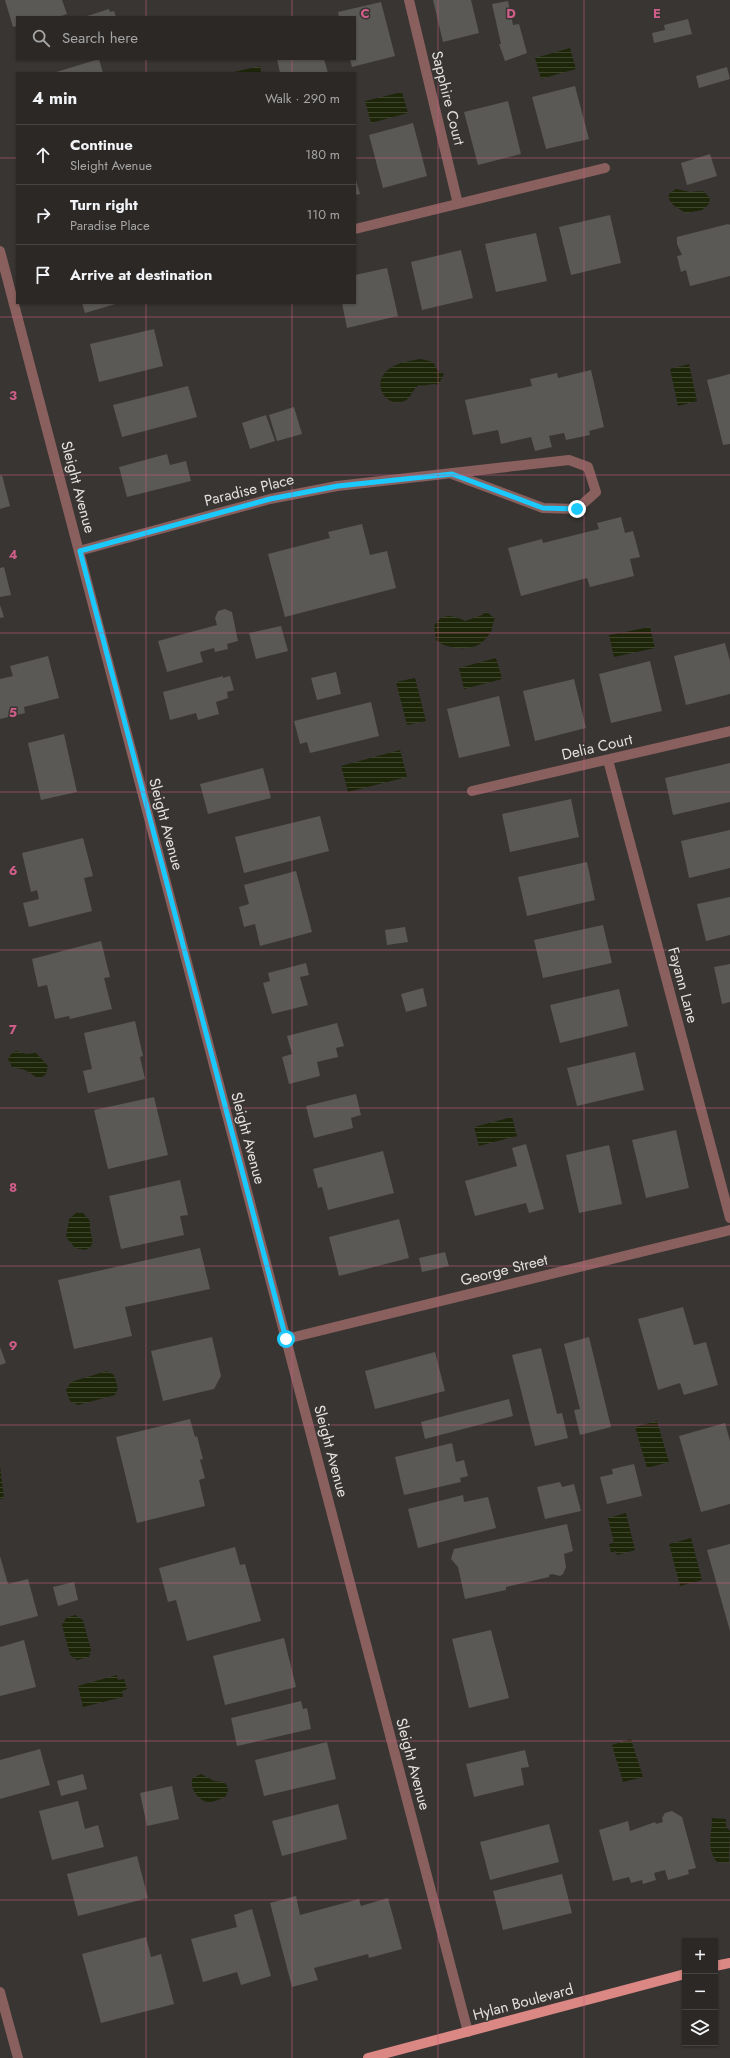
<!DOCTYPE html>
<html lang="en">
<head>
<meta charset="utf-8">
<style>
  body { margin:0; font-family:Jost,sans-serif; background:#373432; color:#f1f3f6 }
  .controls { position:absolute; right:12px; bottom:12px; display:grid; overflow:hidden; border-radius:0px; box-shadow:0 1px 3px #0004 }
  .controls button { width:36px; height:36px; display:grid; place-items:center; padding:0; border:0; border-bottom:1px solid #474443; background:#2b2826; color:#f1f3f6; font:20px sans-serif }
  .stop { position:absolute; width:12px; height:12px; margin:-9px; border:3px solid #1bc9fc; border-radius:50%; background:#fff }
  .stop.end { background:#1bc9fc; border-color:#fff; box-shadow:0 1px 4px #0008 }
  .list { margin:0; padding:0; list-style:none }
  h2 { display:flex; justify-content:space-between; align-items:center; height:52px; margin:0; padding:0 16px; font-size:17px }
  h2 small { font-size:13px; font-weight:400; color:#a6a6a7 }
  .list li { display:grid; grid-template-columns:26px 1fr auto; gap:12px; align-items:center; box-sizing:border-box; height:60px; padding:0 16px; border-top:1px solid #474443 }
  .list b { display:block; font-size:15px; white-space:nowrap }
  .list p { margin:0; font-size:13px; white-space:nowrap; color:#a6a6a7 }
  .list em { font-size:13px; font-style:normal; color:#a6a6a7 }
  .icon { flex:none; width:22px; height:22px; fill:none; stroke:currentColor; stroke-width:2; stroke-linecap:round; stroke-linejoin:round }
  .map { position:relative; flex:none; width:730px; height:2058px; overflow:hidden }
  .search { position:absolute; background:#2b2826; box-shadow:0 1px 3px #0004; left:16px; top:16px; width:340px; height:44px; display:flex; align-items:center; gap:10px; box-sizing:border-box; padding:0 14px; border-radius:0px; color:#a6a6a7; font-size:15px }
  .panel { position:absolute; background:#2b2826; box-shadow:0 1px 3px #0004; left:16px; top:72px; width:340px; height:232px; border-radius:0px }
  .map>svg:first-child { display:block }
  .water { fill:url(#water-rules) }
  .building { fill:#5a5955 }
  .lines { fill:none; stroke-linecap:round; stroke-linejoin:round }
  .minor { stroke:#8a605e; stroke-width:10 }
  .major { stroke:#db8784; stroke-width:10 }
  .route { stroke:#1bc9fc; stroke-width:5 }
  .grid { fill:none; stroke:#ce5e89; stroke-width:1; stroke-opacity:0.55 }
  .labels { text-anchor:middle; stroke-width:3; stroke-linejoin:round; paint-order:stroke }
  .street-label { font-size:15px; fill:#e3e1df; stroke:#393533 }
  .grid-label { font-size:13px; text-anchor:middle; font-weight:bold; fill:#ce5e89; stroke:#393533; stroke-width:3; stroke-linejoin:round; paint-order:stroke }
</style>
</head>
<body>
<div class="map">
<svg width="730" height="2058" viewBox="0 0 730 2058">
  <defs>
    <pattern id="water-rules" width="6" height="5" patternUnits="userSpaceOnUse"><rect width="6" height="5" fill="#1d2609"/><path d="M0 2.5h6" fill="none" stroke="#3e452c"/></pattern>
  </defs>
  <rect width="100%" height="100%" fill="#393533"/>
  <path class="water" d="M 570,48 L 576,69 L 541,79 L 535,58 Z
    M 260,66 L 261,73 L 234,73 L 234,72 Z
    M 402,92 L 408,113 L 371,123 L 365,101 Z
    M 676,189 L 690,192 L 703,191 L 710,198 L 709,204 L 702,210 L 686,213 C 678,208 667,204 669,194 Z
    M 421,359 L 433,362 L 438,371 L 444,374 L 438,385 C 432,382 426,387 419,385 C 412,389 412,399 402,402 C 386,406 374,387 384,374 C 392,363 408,361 421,359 Z
    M 689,364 L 697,401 L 678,406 L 670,369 Z
    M 486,611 L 495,619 C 491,624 494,628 490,633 C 488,636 483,642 480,644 C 469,651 445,649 436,640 L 434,626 C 442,612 453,615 465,621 L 482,615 Z
    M 650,627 L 655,648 L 614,657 L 609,635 Z
    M 496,658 L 502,679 L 464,689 L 459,668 Z
    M 415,678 L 426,721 L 407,725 L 396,682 Z
    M 400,750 L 407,777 L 348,792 L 341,766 Z
    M 16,1051 L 26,1054 L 36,1053 L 48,1066 L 46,1074 C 38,1082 33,1074 25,1070 C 21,1068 16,1069 12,1067 L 8,1059 L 11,1054 Z
    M 512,1117 L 517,1136 L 479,1146 L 474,1127 Z
    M 76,1213 L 83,1213 L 90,1221 C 90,1223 90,1225 90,1227 C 90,1237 98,1244 85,1250 L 75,1248 L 66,1237 L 69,1219 Z
    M 107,1371 L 114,1375 L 118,1388 L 115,1395 L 78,1405 L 70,1401 L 66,1390 L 71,1382 Z
    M 657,1421 L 669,1462 L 647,1468 L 635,1427 Z
    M 0,1466 L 4,1498 L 0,1499 Z
    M 626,1513 L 635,1550 L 617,1555 L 616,1551 L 611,1553 L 609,1544 L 614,1543 L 608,1518 Z
    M 691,1538 L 702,1580 L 680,1586 L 669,1544 Z
    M 75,1615 L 83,1620 L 91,1650 L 89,1657 L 77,1660 L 70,1655 L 62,1625 L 66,1618 Z
    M 117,1675 L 118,1680 L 124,1679 L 127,1689 L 122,1691 L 123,1697 L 83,1707 L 78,1686 Z
    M 631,1739 L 643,1777 L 623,1782 L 612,1745 Z
    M 201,1774 L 214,1781 L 223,1782 L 227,1785 L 228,1791 L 225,1797 C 220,1799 212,1803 207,1802 C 198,1800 188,1786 193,1778 Z
    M 712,1818 L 726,1819 L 726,1826 L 730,1831 L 729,1863 L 717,1862 C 706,1849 712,1833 712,1818 Z"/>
  <path class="building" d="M 5,0 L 62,0 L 67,14 L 58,17 L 17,17 L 17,26 L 13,27 Z
    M 433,0 L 471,0 L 479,33 L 443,42 Z
    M 508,1 L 513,25 L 519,24 L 527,53 L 505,61 L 499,44 L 501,44 L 492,4 Z
    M 381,2 L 395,56 L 352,67 L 350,59 L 355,59 L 355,17 L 339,17 L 338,12 Z
    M 109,9 L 110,12 L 114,11 L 116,17 L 84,17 Z
    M 688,19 L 692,34 L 654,43 L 652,33 L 665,30 L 664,25 Z
    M 99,59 L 103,73 L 53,73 Z
    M 277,59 L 324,59 L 328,73 L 280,73 Z
    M 727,67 L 730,79 L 699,88 L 696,76 Z
    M 575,86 L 589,139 L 546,149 L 532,97 Z
    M 508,101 L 521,154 L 478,165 L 464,112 Z
    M 413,123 L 427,176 L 383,188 L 369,135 Z
    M 710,154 L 717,176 L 687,185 L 681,163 Z
    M 355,177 L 360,194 L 355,195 Z
    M 610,215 L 621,263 L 571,275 L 559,227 Z
    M 728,224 L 730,225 L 730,276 L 690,286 L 686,270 L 681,272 L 677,256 L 682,255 L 677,244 L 677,237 Z
    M 536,233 L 547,281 L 496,292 L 485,244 Z
    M 461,250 L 473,298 L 422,310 L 411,262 Z
    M 387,268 L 398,316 L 347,328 L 342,303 L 355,303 L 355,275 Z
    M 82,303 L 119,303 L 85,313 Z
    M 154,329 L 163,366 L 99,382 L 90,344 Z
    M 591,370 L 604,427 L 589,431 L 590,435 L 566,440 L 564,433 L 549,436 L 552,447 L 535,451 L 531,437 L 501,444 L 498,430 L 473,435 L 465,400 L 532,386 L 530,379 L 557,373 L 558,378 Z
    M 730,374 L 730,444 L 723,445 L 707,380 Z
    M 188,386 L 197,417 L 122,437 L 113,405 Z
    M 294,407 L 302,434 L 277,441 L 269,415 Z
    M 266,415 L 275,441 L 250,449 L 242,423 Z
    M 167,454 L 170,465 L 186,461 L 191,481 L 127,497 L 119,467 Z
    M 2,475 L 10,506 L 0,509 L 0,476 Z
    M 621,517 L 625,533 L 633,531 L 640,557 L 630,559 L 634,576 L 590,587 L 587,578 L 521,596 L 508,548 L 542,539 L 543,543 L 599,529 L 597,523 Z
    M 362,524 L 370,555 L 387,551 L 396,588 L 285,617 L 268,554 L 330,538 L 328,532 Z
    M 4,567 L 11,595 L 0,597 L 0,568 Z
    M 0,605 L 4,617 L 0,618 Z
    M 225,609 L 232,612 L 238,641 L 227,644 L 228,649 L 215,652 L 214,648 L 200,652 L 203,662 L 167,672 L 158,641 L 217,625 L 215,618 L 218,611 Z
    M 281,626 L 288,651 L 256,659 L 249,633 Z
    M 725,643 L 730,661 L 730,694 L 686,705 L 674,656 Z
    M 48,656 L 59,698 L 24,707 L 25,713 L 0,719 L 0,679 L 13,676 L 10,666 Z
    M 650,661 L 662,711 L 611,723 L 599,674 Z
    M 336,672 L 341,694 L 317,700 L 311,678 Z
    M 223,676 L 223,678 L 230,676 L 234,690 L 227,692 L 228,698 L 216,702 L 219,714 L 198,720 L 196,713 L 170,720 L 163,692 Z
    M 574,679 L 586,728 L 535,741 L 523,691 Z
    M 499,696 L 510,746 L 459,758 L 447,709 Z
    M 371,702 L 379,736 L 310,753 L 307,742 L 300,744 L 294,721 Z
    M 64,734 L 77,792 L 41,800 L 28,743 Z
    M 730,763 L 730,802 L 673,815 L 665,778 Z
    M 263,768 L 271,798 L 208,814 L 200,784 Z
    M 571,799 L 579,837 L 510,852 L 502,814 Z
    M 320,816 L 329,851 L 244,873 L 235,837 Z
    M 730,830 L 730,868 L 689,878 L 681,841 Z
    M 83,838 L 93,876 L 84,878 L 92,911 L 29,927 L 23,903 L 39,899 L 37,890 L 31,892 L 22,853 Z
    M 587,862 L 595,900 L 527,916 L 518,877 Z
    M 296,871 L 312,932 L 260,946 L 255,924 L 244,927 L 239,907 L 249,904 L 244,885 Z
    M 730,897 L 730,935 L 706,941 L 697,904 Z
    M 603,925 L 612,963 L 543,978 L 534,940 Z
    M 405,927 L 408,942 L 387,945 L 385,930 Z
    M 101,941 L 110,977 L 104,978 L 112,1009 L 70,1019 L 69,1016 L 55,1019 L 47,985 L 38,987 L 32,959 Z
    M 306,963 L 309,975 L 300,977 L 308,1005 L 272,1014 L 263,983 L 270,981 L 268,973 Z
    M 730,964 L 730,1002 L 722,1004 L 714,967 Z
    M 423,988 L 427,1006 L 406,1012 L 401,994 Z
    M 619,989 L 628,1026 L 560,1043 L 550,1005 Z
    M 135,1021 L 143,1056 L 140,1057 L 145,1079 L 88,1093 L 83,1071 L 92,1069 L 84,1033 Z
    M 337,1023 L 344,1046 L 336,1048 L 338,1057 L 317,1062 L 320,1076 L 289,1084 L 282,1057 L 292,1054 L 287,1036 Z
    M 635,1052 L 644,1090 L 577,1106 L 567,1068 Z
    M 356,1094 L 361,1115 L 351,1118 L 353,1128 L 314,1138 L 306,1106 Z
    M 154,1097 L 168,1155 L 108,1169 L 94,1110 Z
    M 676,1130 L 689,1188 L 646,1198 L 632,1140 Z
    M 526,1144 L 544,1209 L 529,1213 L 526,1203 L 475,1216 L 465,1181 L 517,1166 L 512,1148 Z
    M 609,1145 L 622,1204 L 579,1213 L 566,1155 Z
    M 383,1151 L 394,1193 L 328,1210 L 322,1187 L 318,1188 L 313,1169 Z
    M 180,1180 L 188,1215 L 180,1216 L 184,1235 L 121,1249 L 109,1196 Z
    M 399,1219 L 409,1258 L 339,1276 L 329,1237 Z
    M 200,1248 L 210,1289 L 125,1307 L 132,1336 L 74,1349 L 58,1280 Z
    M 445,1252 L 449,1266 L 422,1272 L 419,1258 Z
    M 683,1307 L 694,1345 L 706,1342 L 718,1385 L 684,1395 L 680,1383 L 658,1390 L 638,1319 Z
    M 212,1337 L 221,1376 L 214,1389 L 163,1401 L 151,1351 Z
    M 589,1337 L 611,1427 L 580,1435 L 574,1410 L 580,1409 L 564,1344 Z
    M 0,1347 L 6,1363 L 0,1365 Z
    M 541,1348 L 557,1414 L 562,1413 L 568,1438 L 535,1446 L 512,1355 Z
    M 435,1352 L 445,1391 L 375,1409 L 365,1371 Z
    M 509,1399 L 513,1416 L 425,1439 L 421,1422 Z
    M 190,1419 L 195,1437 L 197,1436 L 203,1459 L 200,1460 L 205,1478 L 199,1480 L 205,1506 L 137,1523 L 116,1437 Z
    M 725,1423 L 730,1441 L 730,1504 L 701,1512 L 679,1436 Z
    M 452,1443 L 456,1462 L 464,1460 L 468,1476 L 460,1478 L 461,1482 L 404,1495 L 395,1457 Z
    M 634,1464 L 642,1496 L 607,1504 L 600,1477 L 613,1474 L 612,1469 Z
    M 560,1482 L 562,1487 L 574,1484 L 581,1511 L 545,1519 L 537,1487 Z
    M 463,1495 L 464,1502 L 488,1497 L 496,1528 L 418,1548 L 408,1509 Z
    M 567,1524 L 573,1551 L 564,1554 L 566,1567 L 563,1574 L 560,1576 L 552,1574 L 549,1575 L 549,1577 L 506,1587 L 506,1590 L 465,1599 L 458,1567 L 451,1559 L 454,1549 Z
    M 730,1544 L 730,1631 L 707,1550 Z
    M 235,1547 L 240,1565 L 245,1564 L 261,1621 L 187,1641 L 176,1600 L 168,1602 L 159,1568 Z
    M 0,1556 L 8,1584 L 28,1579 L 38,1616 L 0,1626 Z
    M 74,1582 L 78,1600 L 58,1606 L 53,1587 Z
    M 491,1630 L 509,1698 L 469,1708 L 452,1639 Z
    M 284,1638 L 296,1687 L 225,1705 L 213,1656 Z
    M 24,1640 L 36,1687 L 0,1696 L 0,1647 Z
    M 301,1701 L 303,1709 L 307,1708 L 311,1729 L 237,1746 L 231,1718 Z
    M 327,1742 L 336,1779 L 264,1796 L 255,1760 Z
    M 40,1749 L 50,1785 L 0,1799 L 0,1760 Z
    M 525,1750 L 529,1767 L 521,1768 L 524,1785 L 474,1797 L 466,1764 Z
    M 83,1774 L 87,1789 L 61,1796 L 57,1781 Z
    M 172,1786 L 179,1819 L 147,1826 L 140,1793 Z
    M 78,1801 L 85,1829 L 98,1825 L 104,1847 L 52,1860 L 39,1811 Z
    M 338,1804 L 347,1839 L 282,1856 L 272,1821 Z
    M 672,1811 L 682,1817 L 696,1868 L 688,1870 L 689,1874 L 668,1880 L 665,1870 L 654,1873 L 656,1880 L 643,1884 L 642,1880 L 631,1883 L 629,1877 L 613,1881 L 599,1830 L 628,1821 L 630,1831 L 655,1822 L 656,1824 L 663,1822 L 662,1818 L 665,1813 Z
    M 549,1824 L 559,1862 L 490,1880 L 480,1842 Z
    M 137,1856 L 148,1898 L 78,1916 L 67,1874 Z
    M 562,1874 L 572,1913 L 503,1930 L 493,1891 Z
    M 296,1896 L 300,1915 L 359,1899 L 361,1906 L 388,1898 L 402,1949 L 369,1958 L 368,1954 L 314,1968 L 318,1980 L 292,1987 L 270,1903 Z
    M 252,1909 L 271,1976 L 241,1985 L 237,1972 L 203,1982 L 191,1939 L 237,1927 L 234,1915 Z
    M 146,1937 L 151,1957 L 161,1954 L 174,2004 L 101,2023 L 82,1954 Z"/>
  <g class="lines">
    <path class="minor" d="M 409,0 L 458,204
      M 355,229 L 605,168
      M 0,251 L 468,2032
      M 79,551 L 270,499 L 337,486 L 569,460 L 588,467 L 596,492 L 577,509 L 543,508 L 452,474
      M 608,760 L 730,1218
      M 472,791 L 730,731
      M 286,1339 L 730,1230
      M 0,1992 L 18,2058"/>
    <path class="major" d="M 715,1966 L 730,1963
      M 368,2058 L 685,1974"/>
  </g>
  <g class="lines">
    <path class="route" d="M 286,1339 L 80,551 L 270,499 L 338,486 L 452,474 L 543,508 L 577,509"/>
  </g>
  <path class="grid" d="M 146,0 L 146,17M 292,0 L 292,17M 438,0 L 438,2058M 584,0 L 584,2058M 146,59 L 146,73M 292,59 L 292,73M 0,158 L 17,158M 355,158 L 730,158M 146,303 L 146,2058M 292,303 L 292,2058M 0,317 L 730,317M 0,475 L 730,475M 0,633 L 730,633M 0,792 L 730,792M 0,950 L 730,950M 0,1108 L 730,1108M 0,1266 L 730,1266M 0,1425 L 730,1425M 0,1583 L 730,1583M 0,1741 L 730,1741M 0,1900 L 730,1900"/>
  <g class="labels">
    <g class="street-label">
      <text transform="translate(448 98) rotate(76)" y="5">Sapphire Court</text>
      <text transform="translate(78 487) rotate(75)" y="5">Sleight Avenue</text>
      <text transform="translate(249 490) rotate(-14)" y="5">Paradise Place</text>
      <text transform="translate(597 747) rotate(-13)" y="5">Delia Court</text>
      <text transform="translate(166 824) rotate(75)" y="5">Sleight Avenue</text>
      <text transform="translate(683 985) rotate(75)" y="5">Fayann Lane</text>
      <text transform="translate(248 1138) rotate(75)" y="5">Sleight Avenue</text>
      <text transform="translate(504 1270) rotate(-14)" y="5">George Street</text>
      <text transform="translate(331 1451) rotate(75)" y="5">Sleight Avenue</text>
      <text transform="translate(413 1764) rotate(75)" y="5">Sleight Avenue</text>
      <text transform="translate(523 2002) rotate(-15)" y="5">Hylan Boulevard</text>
    </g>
  </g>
  <g class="grid-label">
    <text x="365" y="18">C</text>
    <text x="511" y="18">D</text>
    <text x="657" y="18">E</text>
    <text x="13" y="400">3</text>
    <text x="13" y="559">4</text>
    <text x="13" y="717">5</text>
    <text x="13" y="875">6</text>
    <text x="13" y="1034">7</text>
    <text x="13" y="1192">8</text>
    <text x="13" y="1350">9</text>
  </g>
</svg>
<div class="controls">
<button>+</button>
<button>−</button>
<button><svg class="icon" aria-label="layers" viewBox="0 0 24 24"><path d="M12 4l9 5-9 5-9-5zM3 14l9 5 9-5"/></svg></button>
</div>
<div class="stop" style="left:286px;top:1339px"></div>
<div class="stop end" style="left:577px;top:509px"></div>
<div class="search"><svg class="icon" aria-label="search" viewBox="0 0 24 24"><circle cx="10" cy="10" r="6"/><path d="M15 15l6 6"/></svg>Search here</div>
<section class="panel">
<h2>4 min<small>Walk · 290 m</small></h2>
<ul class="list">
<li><svg class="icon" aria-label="ahead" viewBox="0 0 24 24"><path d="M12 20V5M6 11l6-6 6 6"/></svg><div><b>Continue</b><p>Sleight Avenue</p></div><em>180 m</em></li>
<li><svg class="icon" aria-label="right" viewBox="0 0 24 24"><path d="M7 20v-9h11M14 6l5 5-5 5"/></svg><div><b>Turn right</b><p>Paradise Place</p></div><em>110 m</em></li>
<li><svg class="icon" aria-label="arrive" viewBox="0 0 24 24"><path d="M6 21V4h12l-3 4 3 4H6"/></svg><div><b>Arrive at destination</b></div></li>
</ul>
</section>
</div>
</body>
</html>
